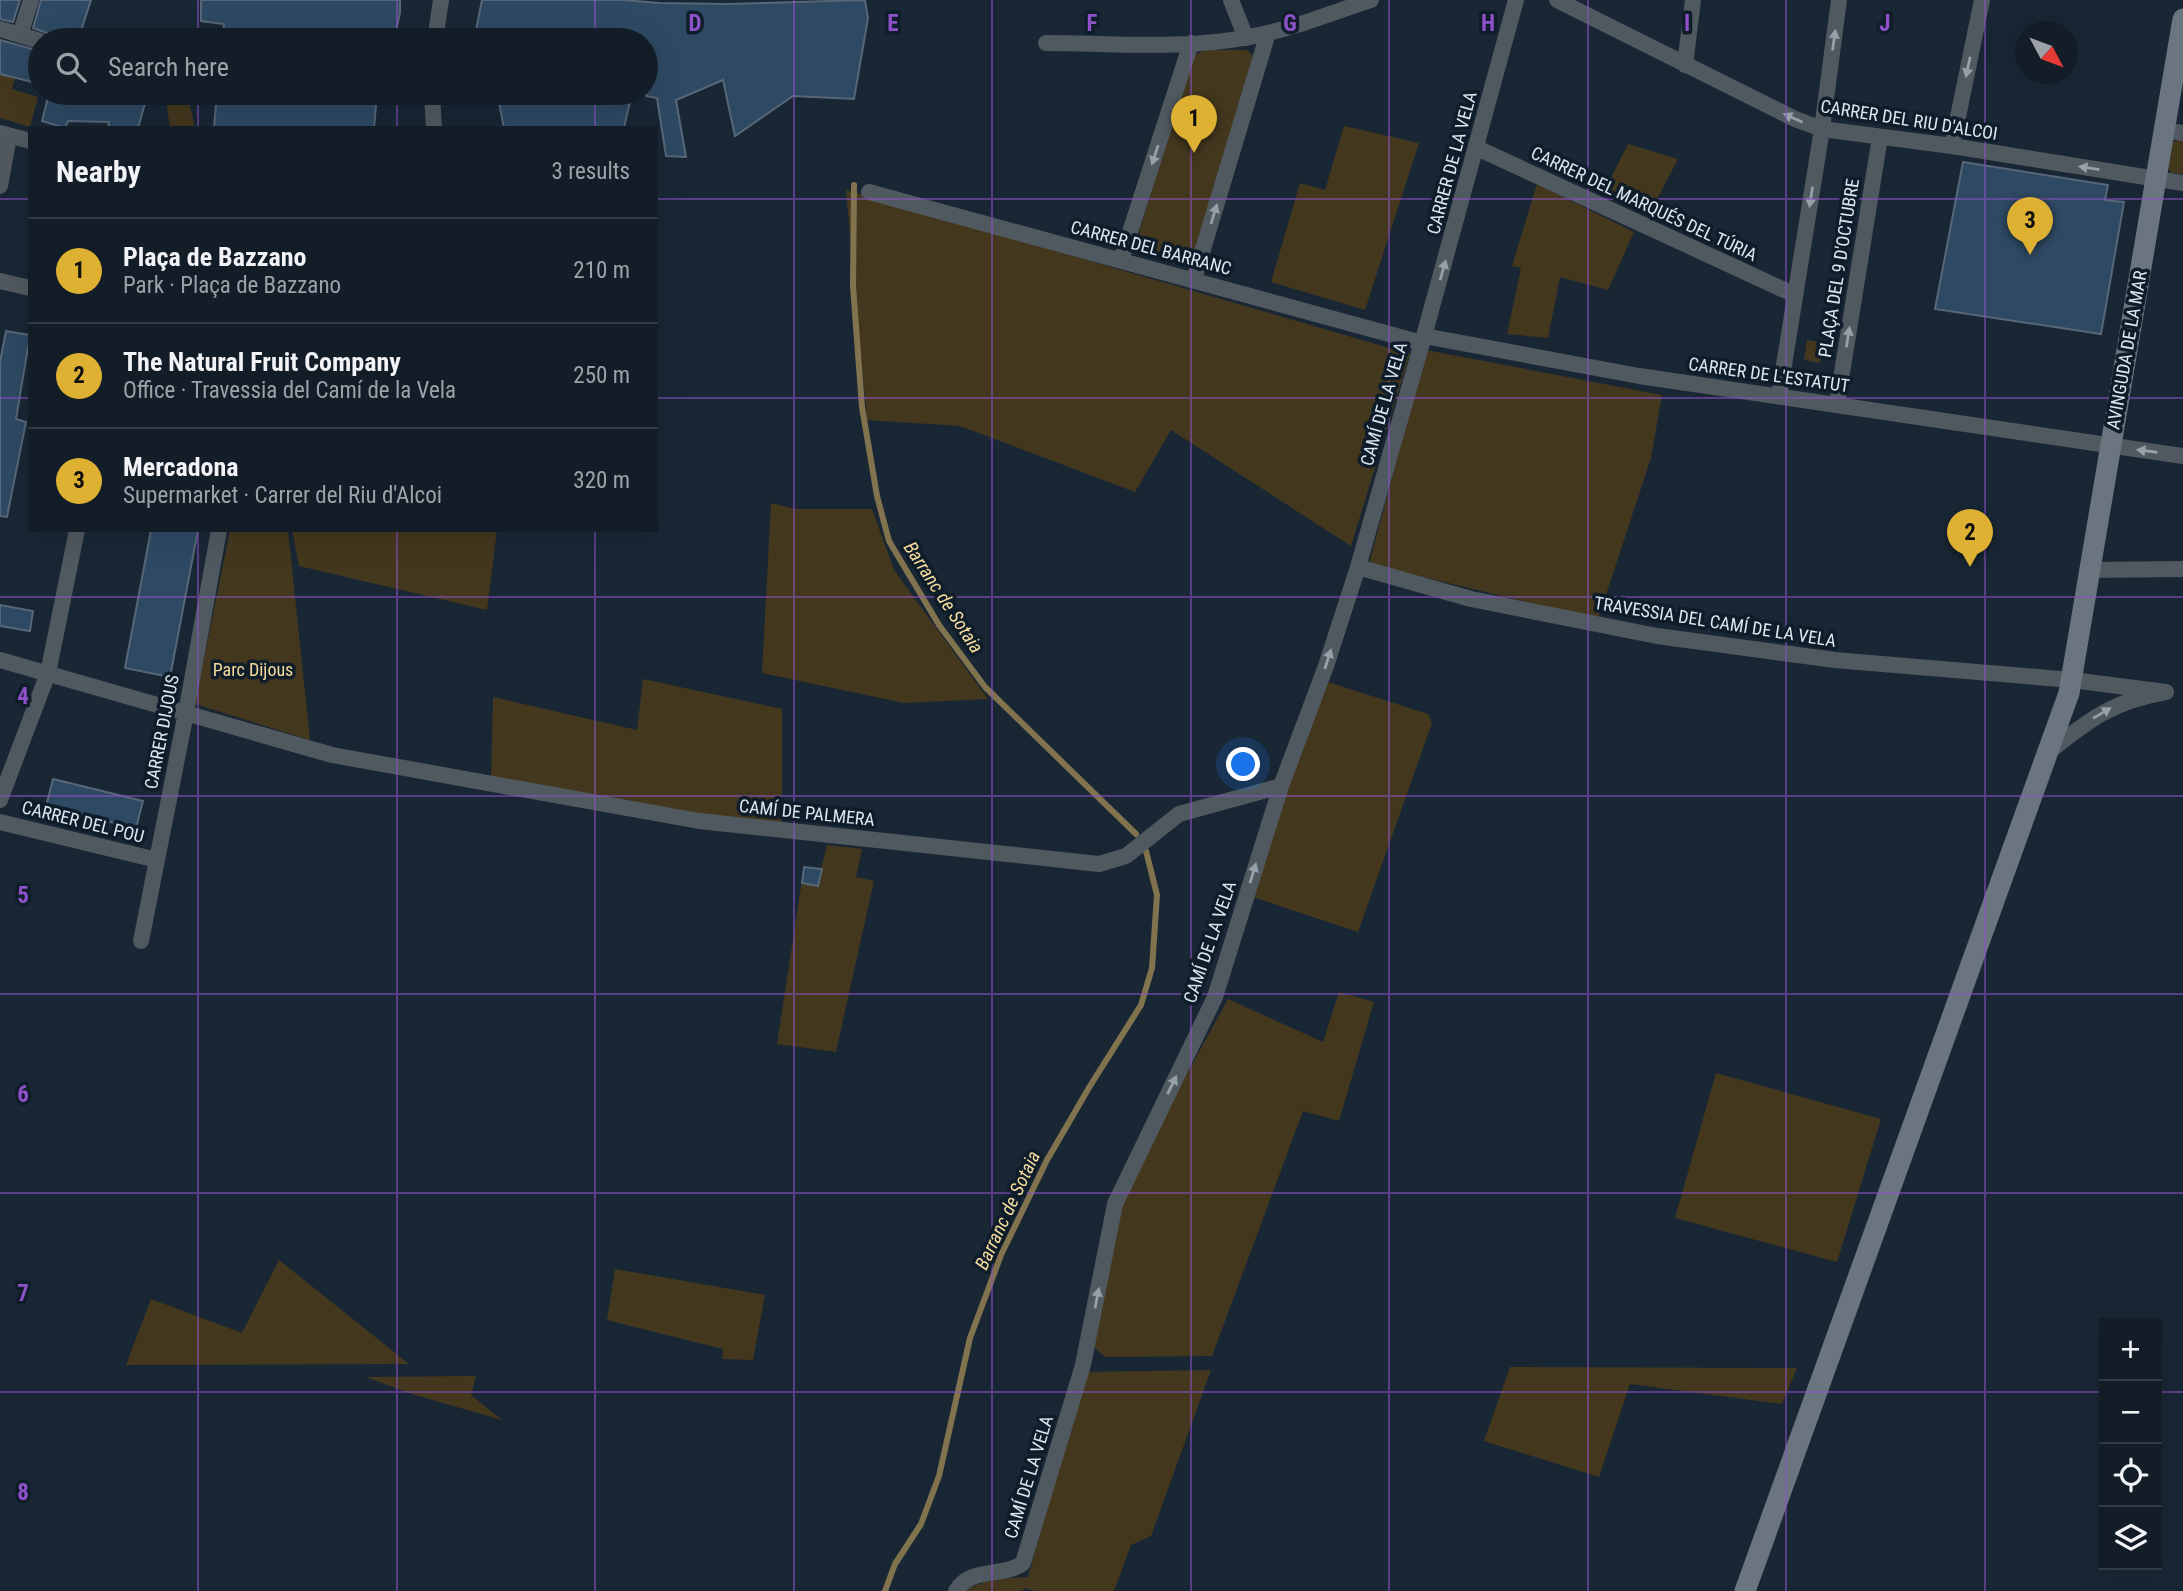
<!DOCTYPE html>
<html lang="en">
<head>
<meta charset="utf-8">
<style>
  body { margin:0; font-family:"Roboto Condensed",sans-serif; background:#202a34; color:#f1f3f6 }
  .controls { position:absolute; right:21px; bottom:21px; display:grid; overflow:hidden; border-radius:0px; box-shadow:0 7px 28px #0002 }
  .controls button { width:63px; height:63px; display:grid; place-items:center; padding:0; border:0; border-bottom:2px solid #323b45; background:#131d28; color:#f1f3f6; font:35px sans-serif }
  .compass { position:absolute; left:2015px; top:21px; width:63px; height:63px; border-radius:50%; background:#131d28; box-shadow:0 7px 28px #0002; rotate:131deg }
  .you { position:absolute; left:1244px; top:765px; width:24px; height:24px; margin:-18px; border:5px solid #fff; border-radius:50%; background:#1a73e8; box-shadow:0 0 0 10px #1a73e833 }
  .badge { display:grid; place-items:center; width:46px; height:46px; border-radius:50%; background:#deb133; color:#111; font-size:23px; font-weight:700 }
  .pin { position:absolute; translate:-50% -58px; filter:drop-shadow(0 2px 4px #0008) }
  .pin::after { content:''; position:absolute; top:37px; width:24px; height:21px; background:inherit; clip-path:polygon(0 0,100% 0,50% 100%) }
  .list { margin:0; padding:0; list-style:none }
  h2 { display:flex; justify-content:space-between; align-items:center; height:91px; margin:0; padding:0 28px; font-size:30px }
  h2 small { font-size:23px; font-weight:400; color:#9da2a8 }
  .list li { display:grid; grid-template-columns:46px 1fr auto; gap:21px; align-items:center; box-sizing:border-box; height:105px; padding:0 28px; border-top:2px solid #323b45 }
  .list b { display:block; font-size:26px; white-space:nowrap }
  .list p { margin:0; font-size:23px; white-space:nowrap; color:#9da2a8 }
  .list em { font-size:23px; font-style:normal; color:#9da2a8 }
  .icon { flex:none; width:38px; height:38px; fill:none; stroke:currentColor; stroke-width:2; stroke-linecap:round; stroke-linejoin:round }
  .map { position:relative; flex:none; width:2183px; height:1591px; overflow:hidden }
  .search { position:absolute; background:#131d28; box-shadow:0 7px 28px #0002; left:28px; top:28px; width:630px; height:77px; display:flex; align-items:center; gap:18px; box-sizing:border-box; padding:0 24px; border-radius:38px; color:#9da2a8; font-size:26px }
  .panel { position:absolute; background:#131d28; box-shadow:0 7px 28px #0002; left:28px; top:126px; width:630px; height:406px; border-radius:0px }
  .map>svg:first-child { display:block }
  .green { fill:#43381e }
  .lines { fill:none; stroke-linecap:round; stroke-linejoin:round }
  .stream { stroke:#82734f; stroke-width:6 }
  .building { fill:#2e4963; stroke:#576778; stroke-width:2 }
  .street { stroke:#515960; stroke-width:16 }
  .secondary { stroke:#6a7580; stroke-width:21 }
  .oneway { fill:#96a0a8 }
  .grid { fill:none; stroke:#8e51c9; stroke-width:2; stroke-opacity:0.55 }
  .labels { text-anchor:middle; stroke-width:7; stroke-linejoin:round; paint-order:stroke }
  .street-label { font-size:18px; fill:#dce6ef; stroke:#0f1d2b }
  .park-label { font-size:18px; fill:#f4d99a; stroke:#0f1d2b }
  .water-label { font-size:19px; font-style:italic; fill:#f5db9c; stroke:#0f1d2b }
  .grid-label { font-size:23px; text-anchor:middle; font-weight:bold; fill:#8e51c9; stroke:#0f1d2b; stroke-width:7; stroke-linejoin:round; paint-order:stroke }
</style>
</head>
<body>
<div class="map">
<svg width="2183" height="1591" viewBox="0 0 2183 1591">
  <rect width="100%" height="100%" fill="#192735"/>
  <path class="green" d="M 1205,50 L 1247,50 L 1253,56 L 1194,256 L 1186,263 L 1144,253 L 1140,251 L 1136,242 L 1191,63 L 1195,55 Z
    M 0,74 L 15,78 L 12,89 L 38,97 L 30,127 L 0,118 Z
    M 165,93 L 187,93 L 195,128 L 170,128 Z
    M 1344,126 L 1419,143 L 1365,310 L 1271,282 L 1300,183 L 1325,190 Z
    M 2180,139 L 2183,140 L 2183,174 L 2171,173 L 2167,166 L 2173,142 Z
    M 1628,144 L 1678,159 L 1650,213 L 1605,190 Z
    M 1537,184 L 1634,232 L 1608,290 L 1560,277 L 1548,338 L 1507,334 L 1521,268 L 1512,266 Z
    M 846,190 L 1410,354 L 1351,546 L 1171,430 L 1135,492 L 960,426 L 867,420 Z
    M 1807,340 L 1824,343 L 1820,363 L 1804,360 Z
    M 1426,350 L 1662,395 L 1651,458 L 1598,619 L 1369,564 Z
    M 771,503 L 796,509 L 872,509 L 894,570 L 988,699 L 904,703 L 762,673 Z
    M 230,530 L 288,530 L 310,740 L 195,704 Z
    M 292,530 L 497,530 L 487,610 L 299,566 Z
    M 643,679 L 782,709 L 782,825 L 670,810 L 491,780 L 493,697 L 637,730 Z
    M 1325,681 L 1428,714 L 1432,723 L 1358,932 L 1250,896 Z
    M 827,845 L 862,849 L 856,877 L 874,881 L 836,1052 L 777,1044 L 804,867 L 821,869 Z
    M 1339,992 L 1374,1002 L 1339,1121 L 1303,1111 L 1212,1356 L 1106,1357 L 1093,1347 L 1116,1217 L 1141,1157 L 1228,999 L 1323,1042 Z
    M 1716,1073 L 1881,1119 L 1837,1262 L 1675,1218 Z
    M 279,1260 L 409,1364 L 126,1365 L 151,1299 L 242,1333 Z
    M 615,1269 L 765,1295 L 753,1360 L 722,1359 L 723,1349 L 607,1320 Z
    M 1510,1367 L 1797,1368 L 1782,1404 L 1630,1384 L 1599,1477 L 1484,1441 Z
    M 1211,1370 L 1151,1536 L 1131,1545 L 1114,1591 L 1035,1591 L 1025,1588 L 1022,1591 L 964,1591 C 984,1579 1005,1578 1028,1577 L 1086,1372 Z
    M 476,1376 L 471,1395 L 502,1420 L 412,1394 L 366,1377 Z"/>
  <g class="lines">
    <path class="stream" d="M 854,185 L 853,286 L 862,407 L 877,496 L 889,541 L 939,625 L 985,687 L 1136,834
      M 885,1591 L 895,1564 L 921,1524 L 939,1476 L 970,1338 L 1001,1255 L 1047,1160 L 1090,1086 L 1141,1005 L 1152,968 L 1157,895 L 1146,851"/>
  </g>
  <path class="building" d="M 0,0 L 20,0 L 13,22 L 0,19 Z
    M 41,0 L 91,0 L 78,40 L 50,40 L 47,33 L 33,28 Z
    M 201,0 L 400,0 L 400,13 L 394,40 L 222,40 L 224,24 L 201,21 Z
    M 482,0 L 624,0 L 659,3 L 727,4 L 865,0 L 868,18 L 854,99 L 793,96 L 735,136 L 723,80 L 676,100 L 686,157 L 666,156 L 657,98 L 646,96 L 646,40 L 474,40 Z
    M 0,40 L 40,51 L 40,84 L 0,74 Z
    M 49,93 L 148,93 L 138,128 L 108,128 L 109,122 L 68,121 L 65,128 L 42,121 Z
    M 217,93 L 377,93 L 374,128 L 214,128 Z
    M 497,93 L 632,93 L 624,128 L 504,128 Z
    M 1963,162 L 2108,185 L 2105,200 L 2124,202 L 2101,334 L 1935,309 Z
    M 6,331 L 30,335 L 16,419 L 26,422 L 7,517 L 0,516 L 0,362 Z
    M 151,530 L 198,530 L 170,677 L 125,668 Z
    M 0,605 L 33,611 L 30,631 L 0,626 Z
    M 53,779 L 143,801 L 136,828 L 46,807 Z
    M 804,867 L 822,869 L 818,886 L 802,883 Z"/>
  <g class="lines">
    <path class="street" d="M 1231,0 L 1246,38
      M 1557,0 L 1795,119 L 1822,129 L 1952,146 L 2183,183
      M 0,29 L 40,41
      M 20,35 L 31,0
      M 435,40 L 441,0
      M 1046,43 C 1113,43 1183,50 1249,37 C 1290,30 1331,13 1371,0
      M 1685,65 L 1693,0
      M 432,93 L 434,128
      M 2164,130 L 2183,133
      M 0,133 L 30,141
      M 1952,146 L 1982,0
      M 1477,148 L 1795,295
      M 0,186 L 9,136
      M 869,192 L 1422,343
      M 1121,260 L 1191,43
      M 1194,279 L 1268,33
      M 0,281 L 30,288
      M 1424,336 L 1639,376 L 2183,456
      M 1779,396 L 1822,129 L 1839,0
      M 1837,404 L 1880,137
      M 1358,567 L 1471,599 L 1657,636 L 1835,660 L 2072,680 L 2166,692 C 2112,701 2089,720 2047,753
      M 2090,570 L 2183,569
      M 0,660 L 332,755 L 699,821 L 1099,864 L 1126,856 L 1179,814 L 1281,786
      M 0,800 L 48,673 L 77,530
      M 0,822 L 157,860
      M 141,941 L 186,713 L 219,530
      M 956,1591 C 971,1566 1003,1578 1023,1563 L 1083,1365 L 1115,1204 L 1215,997 L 1281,786 L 1326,666 L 1358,567 L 1424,336 L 1516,0"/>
    <path class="secondary" d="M 1745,1591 L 2069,693 L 2183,19"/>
  </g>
  <defs><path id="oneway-solid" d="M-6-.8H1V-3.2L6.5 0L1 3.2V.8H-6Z" transform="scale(1.75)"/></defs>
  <g class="oneway">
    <use href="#oneway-solid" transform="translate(1834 40) rotate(-82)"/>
    <use href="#oneway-solid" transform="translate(1968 67) rotate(102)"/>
    <use href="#oneway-solid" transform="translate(1793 118) rotate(-156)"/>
    <use href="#oneway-solid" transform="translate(1155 155) rotate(108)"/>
    <use href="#oneway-solid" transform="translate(2089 168) rotate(-171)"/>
    <use href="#oneway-solid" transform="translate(1811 197) rotate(99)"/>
    <use href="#oneway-solid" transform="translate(1214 214) rotate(-73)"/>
    <use href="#oneway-solid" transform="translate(1443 270) rotate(-74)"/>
    <use href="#oneway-solid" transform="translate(1848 337) rotate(-81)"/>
    <use href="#oneway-solid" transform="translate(2147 451) rotate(-172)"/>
    <use href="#oneway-solid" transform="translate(1328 659) rotate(-72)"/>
    <use href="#oneway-solid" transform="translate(2102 713) rotate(-31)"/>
    <use href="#oneway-solid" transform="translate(1253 873) rotate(-73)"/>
    <use href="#oneway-solid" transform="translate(1172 1085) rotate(-64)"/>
    <use href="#oneway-solid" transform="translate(1097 1298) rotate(-79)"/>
  </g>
  <path class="grid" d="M 198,0 L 198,40M 397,0 L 397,40M 595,0 L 595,40M 794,0 L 794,1591M 992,0 L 992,1591M 1191,0 L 1191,1591M 1389,0 L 1389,1591M 1588,0 L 1588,1591M 1786,0 L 1786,1591M 1985,0 L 1985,1591M 198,93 L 198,128M 397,93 L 397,128M 595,93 L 595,128M 0,199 L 30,199M 656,199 L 2183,199M 0,398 L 30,398M 656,398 L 2183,398M 198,530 L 198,1591M 397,530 L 397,1591M 595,530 L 595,1591M 0,597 L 2183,597M 0,796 L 2183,796M 0,994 L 2183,994M 0,1193 L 2183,1193M 0,1392 L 2104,1392M 2157,1392 L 2183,1392"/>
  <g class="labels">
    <g class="street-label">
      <text transform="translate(1909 120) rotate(9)" y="6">CARRER DEL RIU D'ALCOI</text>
      <text transform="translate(1452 163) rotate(-75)" y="6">CARRER DE LA VELA</text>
      <text transform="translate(1644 204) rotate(25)" y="6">CARRER DEL MARQUÉS DEL TÚRIA</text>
      <text transform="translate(1151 248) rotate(15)" y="6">CARRER DEL BARRANC</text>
      <text transform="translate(1839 268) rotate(-81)" y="6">PLAÇA DEL 9 D'OCTUBRE</text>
      <text transform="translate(2127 350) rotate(-80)" y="6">AVINGUDA DE LA MAR</text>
      <text transform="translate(1769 375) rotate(8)" y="6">CARRER DE L'ESTATUT</text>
      <text transform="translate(1384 404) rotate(-74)" y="6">CAMÍ DE LA VELA</text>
      <text transform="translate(1715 622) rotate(9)" y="6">TRAVESSIA DEL CAMÍ DE LA VELA</text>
      <text transform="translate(162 732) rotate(-79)" y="6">CARRER DIJOUS</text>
      <text transform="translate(807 813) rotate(6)" y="6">CAMÍ DE PALMERA</text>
      <text transform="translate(83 822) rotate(14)" y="6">CARRER DEL POU</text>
      <text transform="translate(1210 942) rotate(-71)" y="6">CAMÍ DE LA VELA</text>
      <text transform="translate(1029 1477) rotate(-73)" y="6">CAMÍ DE LA VELA</text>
    </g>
    <g class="park-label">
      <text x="253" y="676">Parc Dijous</text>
    </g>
    <g class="water-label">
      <text transform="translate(944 597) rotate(57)" y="7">Barranc de Sotaia</text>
      <text transform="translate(1007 1210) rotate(-65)" y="7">Barranc de Sotaia</text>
    </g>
  </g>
  <g class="grid-label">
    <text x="695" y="31">D</text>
    <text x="893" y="31">E</text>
    <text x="1092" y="31">F</text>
    <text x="1290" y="31">G</text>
    <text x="1488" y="31">H</text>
    <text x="1687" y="31">I</text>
    <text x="1885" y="31">J</text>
    <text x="23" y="704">4</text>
    <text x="23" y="903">5</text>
    <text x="23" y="1102">6</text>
    <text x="23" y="1301">7</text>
    <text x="23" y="1500">8</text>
  </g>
</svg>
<div class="controls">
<button>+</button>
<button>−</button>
<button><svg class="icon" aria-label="locate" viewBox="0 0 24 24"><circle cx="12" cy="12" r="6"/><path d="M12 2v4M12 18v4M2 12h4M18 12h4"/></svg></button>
<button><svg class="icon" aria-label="layers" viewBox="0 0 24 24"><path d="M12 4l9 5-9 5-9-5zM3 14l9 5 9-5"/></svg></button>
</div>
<svg class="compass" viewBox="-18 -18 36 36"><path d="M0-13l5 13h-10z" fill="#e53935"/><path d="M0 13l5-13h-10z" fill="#9da2a8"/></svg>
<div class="you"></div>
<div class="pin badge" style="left:1194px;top:153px">1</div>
<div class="pin badge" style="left:1970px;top:567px">2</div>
<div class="pin badge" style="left:2030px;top:255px">3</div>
<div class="search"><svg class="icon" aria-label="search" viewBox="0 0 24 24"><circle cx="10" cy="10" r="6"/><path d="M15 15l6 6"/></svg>Search here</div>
<section class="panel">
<h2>Nearby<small>3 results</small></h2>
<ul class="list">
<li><span class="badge">1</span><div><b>Plaça de Bazzano</b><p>Park · Plaça de Bazzano</p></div><em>210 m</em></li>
<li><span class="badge">2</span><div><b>The Natural Fruit Company</b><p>Office · Travessia del Camí de la Vela</p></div><em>250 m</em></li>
<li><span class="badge">3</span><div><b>Mercadona</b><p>Supermarket · Carrer del Riu d'Alcoi</p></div><em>320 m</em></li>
</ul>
</section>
</div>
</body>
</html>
